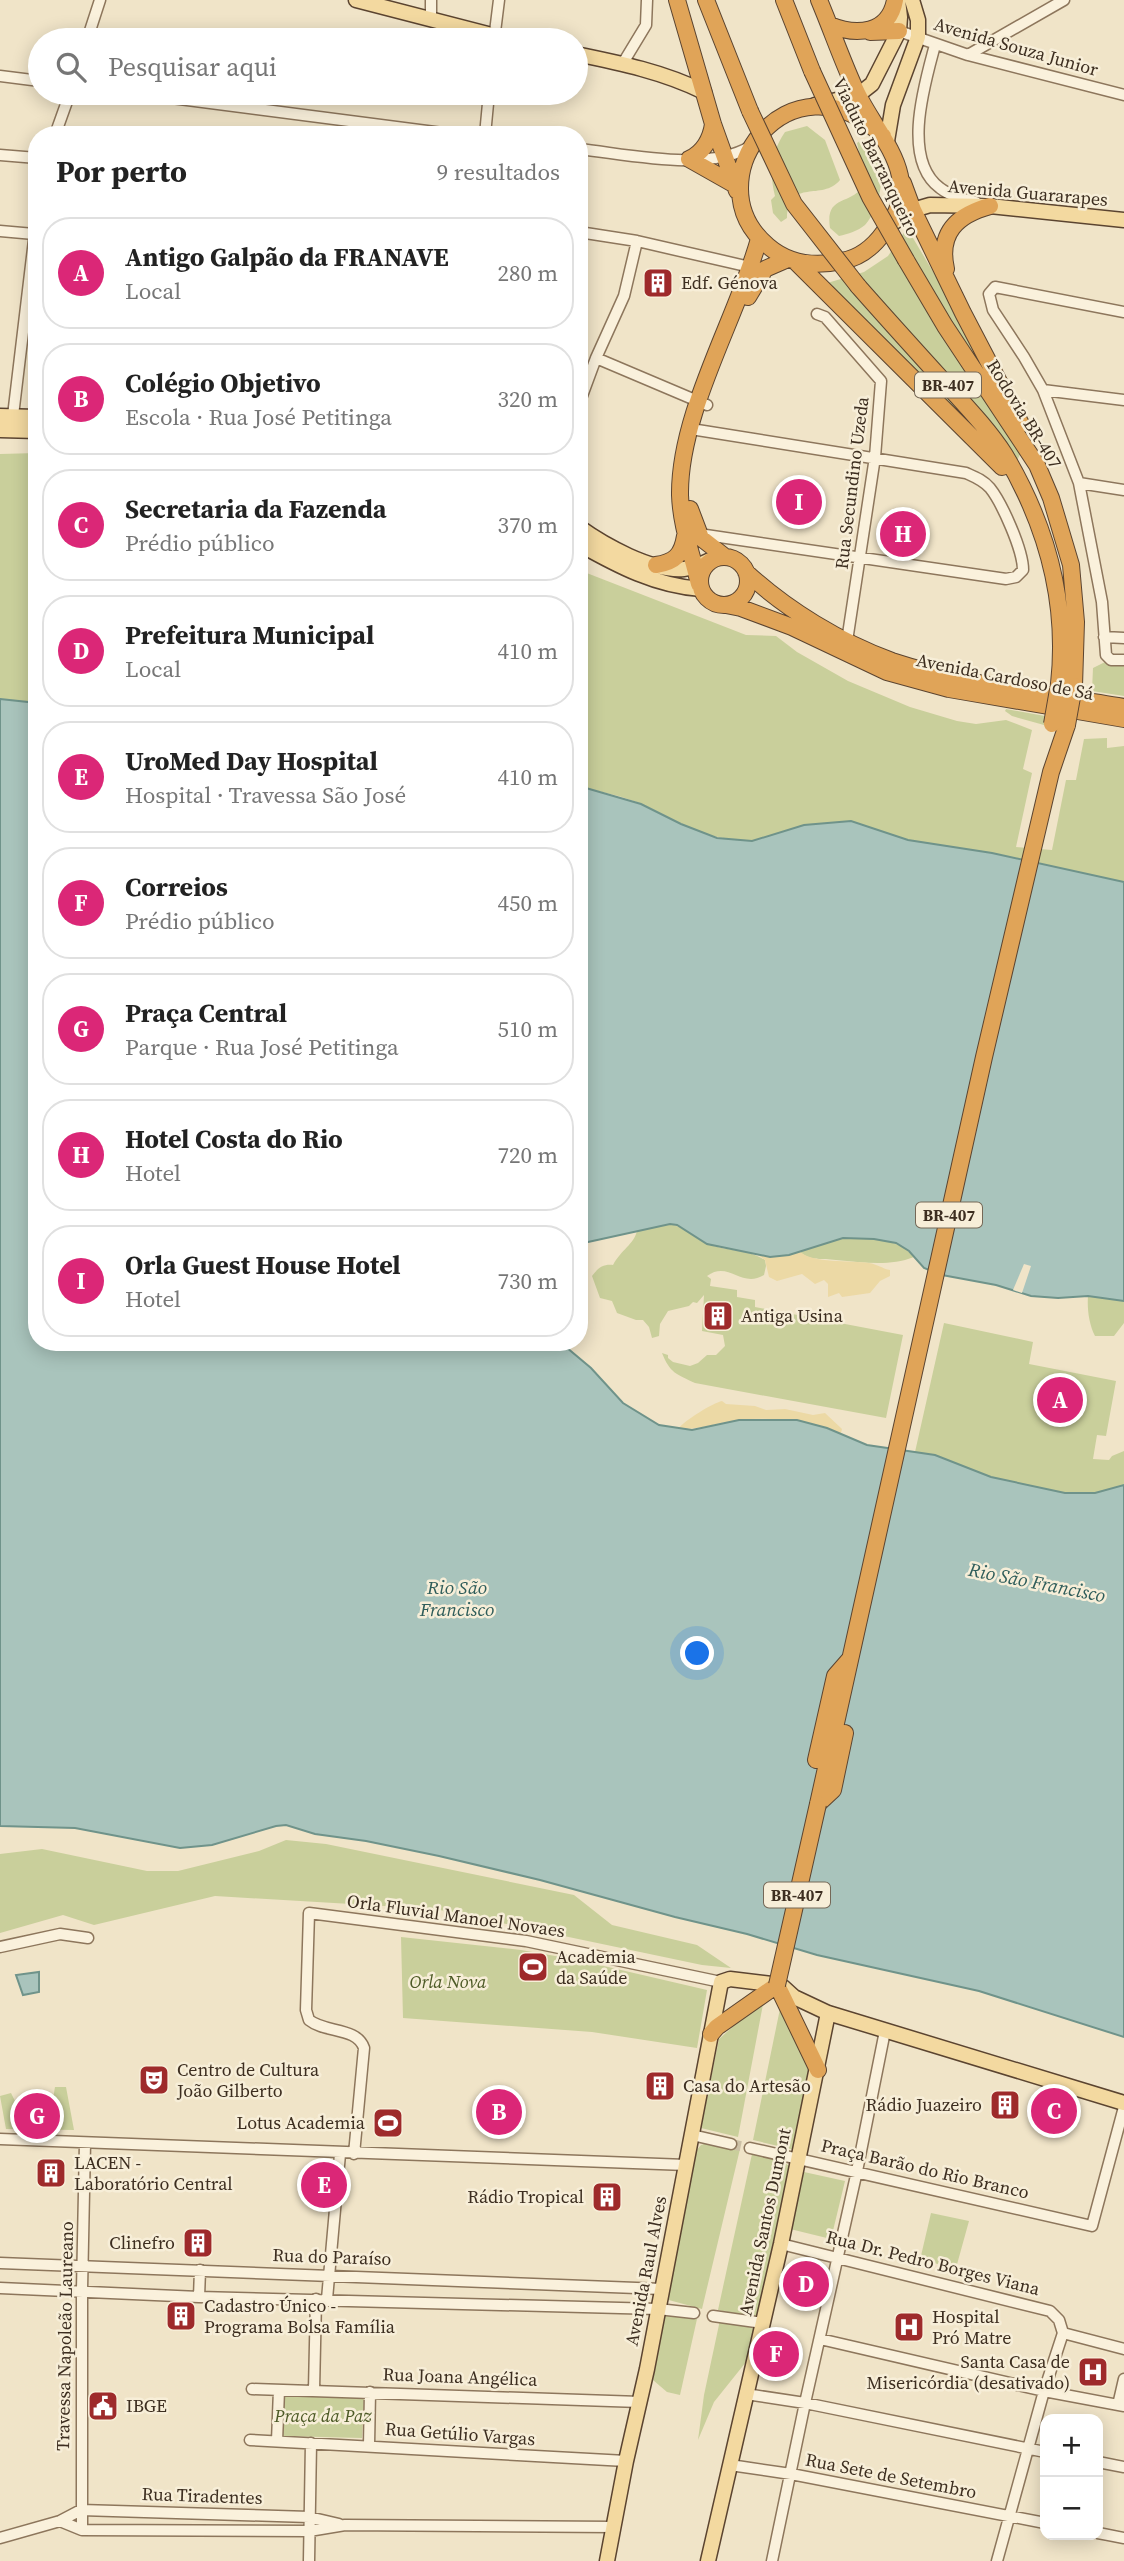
<!DOCTYPE html>
<html lang="pt">
<head>
<meta charset="utf-8">
<style>
  body { margin:0; font-family:"Source Serif 4",serif; background:#f6f6f6; color:#222 }
  .controls { position:absolute; right:21px; bottom:21px; display:grid; overflow:hidden; border-radius:14px; box-shadow:0 4px 18px #0003 }
  .controls button { width:63px; height:63px; display:grid; place-items:center; padding:0; border:0; border-bottom:2px solid #e0e0e0; background:#fff; color:#222; font:35px sans-serif }
  .you { position:absolute; left:698px; top:1654px; width:24px; height:24px; margin:-18px; border:5px solid #fff; border-radius:50%; background:#1a73e8; box-shadow:0 0 0 10px #1a73e833 }
  .badge { display:grid; place-items:center; width:46px; height:46px; border-radius:50%; background:#db2777; color:#fff; font-size:23px; font-weight:700 }
  .pin { position:absolute; translate:-50% -50%; border:4px solid #fff; box-shadow:0 2px 7px #0006 }
  .list { margin:0; padding:0; list-style:none }
  h2 { display:flex; justify-content:space-between; align-items:center; height:91px; margin:0; padding:0 28px; font-size:30px }
  h2 small { font-size:23px; font-weight:400; color:#767676 }
  .list li { display:grid; grid-template-columns:46px 1fr auto; gap:21px; align-items:center; box-sizing:border-box; height:112px; margin:0 14px 14px; padding:0 14px; border:2px solid #e0e0e0; border-radius:28px }
  .list b { display:block; font-size:26px; white-space:nowrap }
  .list p { margin:0; font-size:23px; white-space:nowrap; color:#767676 }
  .list em { font-size:23px; font-style:normal; color:#767676 }
  .icon { flex:none; width:38px; height:38px; fill:none; stroke:currentColor; stroke-width:2; stroke-linecap:round; stroke-linejoin:round }
  .map { position:relative; flex:none; width:1124px; height:2561px; overflow:hidden }
  .search { position:absolute; background:#fff; box-shadow:0 4px 18px #0003; left:28px; top:28px; width:560px; height:77px; display:flex; align-items:center; gap:18px; box-sizing:border-box; padding:0 24px; border-radius:38px; color:#767676; font-size:26px }
  .panel { position:absolute; background:#fff; box-shadow:0 4px 18px #0003; left:28px; top:126px; width:560px; height:1225px; border-radius:28px }
  .map>svg:first-child { display:block }
  .green { fill:#c9cf9b }
  .sand { fill:#ecd9a5 }
  .water { fill:#a9c4bc; stroke:#6f938a; stroke-width:2 }
  .pier { fill:#f0e4c8 }
  .lines { fill:none; stroke-linecap:round; stroke-linejoin:round }
  .minor-tunnel { stroke:#ccc0a6; stroke-width:10; stroke-dasharray:10 5; stroke-linecap:butt }
  .minor-casing { stroke:#8d765c; stroke-width:13 }
  .major-casing { stroke:#5b4430; stroke-width:17 }
  .highway-casing { stroke:#5b4430; stroke-width:18 }
  .minor { stroke:#faf1dc; stroke-width:10 }
  .major { stroke:#f3d9a0; stroke-width:14 }
  .highway { stroke:#e0a458; stroke-width:16 }
  .highway-bridge-casing { stroke:#5b4430; stroke-width:18; stroke-linecap:butt }
  .highway-bridge { stroke:#e0a458; stroke-width:16 }
  .labels { text-anchor:middle; stroke-width:5; stroke-linejoin:round; paint-order:stroke }
  .shield { fill:#f7eed8; stroke:#756857; stroke-width:2 }
  .shield-label { font-size:16px; font-weight:bold; fill:#3d2e20 }
  .street-label { font-size:18px; fill:#3d2e20; stroke:#f7eed8 }
  .poi-label { font-size:18px; fill:#3d2e20; stroke:#f7eed8; text-anchor:start }
  .park-label { font-size:18px; font-style:italic; fill:#4d5a26; stroke:#f7eed8 }
  .water-label { font-size:19px; font-style:italic; fill:#2f5d5a; stroke:#f7eed8 }
</style>
</head>
<body>
<div class="map">
<svg width="1124" height="2561" viewBox="0 0 1124 2561">
  <rect width="100%" height="100%" fill="#f0e4c8"/>
  <path class="green" d="M 807,126 L 825,140 L 840,180 C 822,202 789,177 787,218 L 781,222 L 773,213 L 771,200 L 775,196 C 769,173 771,152 785,132 Z
    M 861,140 C 892,149 883,206 865,225 C 858,231 848,234 839,236 L 830,228 C 825,196 848,205 862,188 L 863,170 L 857,143 Z
    M 907,228 L 954,307 L 1026,442 L 1011,473 L 824,284 L 864,272 L 888,256 Z
    M 37,453 L 37,703 L 0,699 L 0,454 Z
    M 579,570 L 746,635 L 776,636 L 797,652 L 848,681 L 910,707 L 957,721 L 976,724 L 1006,720 L 1032,730 L 1023,769 L 1032,773 L 1016,847 L 1052,850 L 1066,780 L 1076,780 L 1084,739 L 1107,738 L 1107,748 L 1124,746 L 1124,953 L 733,839 C 699,837 672,817 642,804 C 623,796 600,792 579,786 Z
    M 1107,661 L 1124,662 L 1124,696 L 1092,691 L 1093,668 Z
    M 1006,709 L 1045,716 L 1044,725 L 1012,716 L 1005,711 Z
    M 666,1224 C 682,1224 692,1237 706,1243 C 725,1252 746,1248 765,1260 L 766,1266 L 764,1275 C 741,1289 729,1260 707,1276 L 711,1279 L 710,1286 L 737,1290 L 737,1297 L 755,1300 L 755,1307 L 903,1335 L 886,1418 L 695,1383 C 676,1374 670,1373 662,1353 L 668,1355 L 668,1358 L 673,1362 L 690,1366 L 698,1363 L 707,1355 L 716,1355 L 725,1346 L 723,1335 L 702,1331 L 704,1295 L 697,1303 L 693,1302 L 689,1306 L 668,1311 L 660,1324 L 659,1336 L 652,1338 L 649,1327 L 643,1320 L 636,1320 L 617,1313 L 612,1301 L 600,1298 L 592,1276 C 598,1268 603,1264 613,1265 C 621,1250 634,1244 637,1231 Z
    M 843,1238 C 867,1238 898,1237 914,1257 C 888,1267 863,1262 836,1260 C 822,1258 811,1262 799,1251 Z
    M 1088,1296 L 1124,1301 L 1124,1323 L 1114,1336 L 1095,1336 C 1089,1324 1087,1309 1088,1296 Z
    M 944,1323 L 1033,1342 L 1029,1364 L 1116,1381 L 1106,1436 L 1097,1435 L 1093,1459 L 1109,1460 L 1112,1456 L 1124,1451 L 1124,1485 L 1095,1493 L 1065,1493 L 991,1477 L 935,1455 L 915,1452 Z
    M 286,1840 L 326,1844 L 574,1895 L 612,1925 L 697,1945 L 731,1968 L 702,1965 L 435,1909 L 215,1896 L 94,1925 L 63,1915 L 0,1933 L 0,1854 L 42,1849 L 147,1871 L 178,1871 L 259,1851 Z
    M 401,1937 L 521,1950 L 578,1960 L 707,1990 L 697,2048 L 592,2032 L 403,2018 Z
    M 764,1999 L 738,2137 L 701,2128 L 719,2039 Z
    M 781,2004 L 813,2068 L 795,2150 L 753,2140 Z
    M 55,2087 L 66,2087 L 74,2130 L 6,2129 L 0,2096 L 11,2093 L 16,2103 L 53,2099 Z
    M 710,2142 L 740,2149 L 702,2309 L 665,2299 L 694,2153 L 701,2145 Z
    M 752,2154 L 781,2160 L 789,2166 L 790,2177 L 760,2319 L 718,2310 Z
    M 804,2172 L 845,2181 L 831,2239 L 790,2229 Z
    M 931,2213 L 969,2221 L 956,2268 L 920,2260 Z
    M 663,2315 L 697,2319 L 680,2395 L 667,2392 L 653,2380 Z
    M 720,2320 L 757,2329 L 750,2357 L 714,2402 L 698,2440 L 704,2395 Z
    M 284,2394 L 364,2397 L 362,2438 L 282,2436 Z"/>
  <path class="sand" d="M 799,1251 C 813,1264 850,1260 869,1263 C 877,1264 883,1269 890,1270 L 890,1276 L 880,1281 L 870,1293 L 842,1297 L 839,1293 L 828,1297 L 828,1284 L 824,1280 L 815,1284 L 802,1274 L 777,1281 L 769,1277 L 765,1260 L 758,1255 L 789,1255 Z
    M 722,1401 L 726,1404 L 755,1406 L 766,1410 L 785,1409 L 813,1415 L 825,1413 L 842,1429 L 841,1433 C 807,1421 773,1416 738,1420 C 718,1423 698,1430 678,1429 C 685,1420 713,1403 722,1401 Z"/>
  <path class="water" d="M 0,699 L 37,703 L 37,1342 L 560,1342 L 591,1368 L 623,1403 L 659,1425 L 692,1430 L 739,1420 L 797,1420 L 827,1428 L 867,1445 L 935,1455 L 991,1477 L 1065,1493 L 1095,1493 L 1124,1485 L 1124,2037 L 979,1991 L 817,1955 L 747,1934 L 675,1917 L 540,1880 L 439,1856 L 366,1841 L 315,1834 L 286,1825 L 276,1826 L 212,1845 L 180,1848 L 75,1828 L 0,1826 Z
    M 579,786 L 641,804 L 681,824 L 717,838 L 752,841 L 804,825 L 851,821 L 908,840 L 992,853 L 1124,882 L 1124,1301 L 1088,1296 L 1058,1298 L 1031,1296 L 996,1285 L 942,1275 L 924,1268 L 909,1251 L 896,1243 L 874,1239 L 843,1238 L 789,1255 L 770,1257 L 707,1244 L 677,1225 L 670,1224 L 579,1244 Z
    M 39,1972 L 39,1992 L 23,1995 L 16,1975 Z"/>
  <path class="pier" d="M 1024,1264 L 1031,1266 L 1022,1293 L 1013,1290 Z"/>
  <g class="lines">
    <path class="minor-tunnel" d="M 731,2144 L 750,2148"/>
    <g class="minor-casing">
      <path id="minor" d="M 431,0 L 431,20
        M 899,31 L 968,55 L 1124,95
        M 87,40 L 100,0
        M 494,40 L 499,0
        M 935,45 C 925,83 901,159 940,188 C 950,196 964,199 976,202
        M 968,55 L 1064,0
        M 623,63 L 646,25 L 647,0
        M 0,76 L 40,81
        M 133,93 L 458,135
        M 55,135 L 70,93
        M 485,135 L 489,93
        M 579,149 C 627,154 708,173 751,146
        M 0,155 L 37,158
        M 0,231 L 34,234
        M 579,232 L 637,241 L 750,267
        M 1124,312 L 995,287 L 989,294 L 993,310 L 1024,357 L 1043,390 L 1079,483 L 1102,602 L 1106,655 L 1111,660 L 1124,660
        M 817,314 L 825,317 L 881,381 L 875,457 L 847,641
        M 596,358 L 707,405
        M 1043,390 L 1124,400
        M 579,404 L 596,358 L 624,296 L 637,241
        M 12,424 L 37,215
        M 691,429 L 966,473 C 975,477 983,480 990,488 C 1002,503 1023,550 1023,570 L 1016,577 L 1006,579 L 699,534
        M 1079,483 L 1124,490
        M 1104,637 L 1124,638
        M 0,1947 L 60,1934 L 88,1938
        M 692,2135 L 731,2144
        M 0,2139 L 686,2165
        M 750,2148 L 1092,2226 L 1124,2107
        M 354,2154 L 364,2048 C 357,2027 325,2033 309,2020 L 306,2010 L 309,1913 L 526,1941 L 721,1982
        M 781,2244 L 1050,2311 L 1059,2320 L 1063,2333
        M 0,2263 L 662,2289
        M 0,2288 L 199,2297 L 658,2309 L 694,2313
        M 199,2297 L 200,2270
        M 327,2299 L 340,2154
        M 713,2316 L 763,2323
        M 1063,2333 L 1124,2349
        M 820,2339 L 1044,2391 L 1124,2406
        M 252,2389 L 640,2402
        M 314,2390 L 316,2299
        M 746,2394 L 805,2403 L 1045,2452
        M 1118,2405 L 1124,2379
        M 250,2440 L 626,2461
        M 277,2441 L 279,2390
        M 369,2445 L 370,2392
        M 1098,2462 L 1124,2467
        M 730,2465 L 791,2474 L 1045,2523
        M 60,2521 L 82,2530 L 309,2531 L 345,2525 L 614,2527
        M 82,2530 L 82,2290 L 85,2143
        M 1098,2533 L 1124,2538
        M 0,2538 L 60,2521 L 81,2510 L 309,2517 L 339,2524
        M 309,2561 L 311,2443
        M 772,2561 L 805,2403 L 857,2171 L 885,2031
        M 997,2561 L 1044,2391 L 1063,2333"/>
    </g>
    <g class="major-casing">
      <path id="major" d="M 356,0 L 511,40
        M 576,54 C 620,63 664,72 704,92
        M 815,105 L 858,95 L 872,84 L 899,31 L 900,17 L 898,0
        M 887,141 L 893,105 L 918,37 L 918,20 L 912,0
        M 891,224 L 913,210 L 930,205 L 990,206 L 1124,220
        M 0,416 L 37,417
        M 0,430 L 37,431
        M 579,527 C 604,545 652,572 684,569 C 693,568 702,564 710,560
        M 579,544 C 618,566 656,586 701,589
        M 783,1987 L 794,1997 L 828,2013 L 1124,2103
        M 607,2561 L 626,2461 L 647,2369 L 720,1987 L 721,1982 L 730,1979 L 780,1985
        M 708,2561 L 781,2244 L 828,2013"/>
    </g>
    <g class="highway-casing">
      <path id="highway" d="M 677,0 L 713,124 L 737,191
        M 706,0 L 750,111
        M 784,0 L 812,71
        M 819,0 C 832,31 843,63 857,93 C 879,139 927,179 884,232 C 874,246 860,258 842,261 C 815,267 789,264 768,246 C 690,181 790,47 883,136
        M 830,25 C 856,36 889,34 895,0
        M 870,32 L 899,31
        M 689,159 L 735,185
        M 689,159 C 703,153 711,139 713,124
        M 903,183 L 913,210 L 963,313 L 1021,424
        M 906,260 L 945,326 L 1037,465 L 1051,498 L 1071,565 L 1076,622 L 1074,686
        M 795,261 L 1002,467
        M 946,269 C 938,233 957,215 990,206
        M 858,286 C 887,319 917,352 947,385 C 967,407 989,430 1005,455 C 1047,526 1068,602 1059,684
        M 748,297 L 765,269 L 788,259
        M 690,509 L 701,538 L 724,556
        M700 581a24 24 0 1 1 48 0a24 24 0 1 1-48 0Z
        M 656,565 C 675,562 682,555 685,536
        M 746,572 C 787,610 840,642 892,661 C 964,685 1049,694 1124,707
        M 699,584 C 692,554 681,526 680,495 C 679,413 737,318 759,239
        M 726,605 L 741,608 L 792,627 L 887,672 L 949,689 L 1124,719
        M 816,1760 L 835,1676 L 849,1660
        M 818,1804 L 984,1057 L 1051,772 L 1067,725
        M 818,1804 L 833,1790 L 845,1733
        M 711,2034 L 717,2027 L 777,1985 L 818,2070"/>
    </g>
    <use href="#minor" class="minor"/>
    <use href="#major" class="major"/>
    <use href="#highway" class="highway"/>
    <g class="highway-bridge-casing">
      <path id="highway-bridge" d="M 812,71 L 870,197 L 906,260
        M 750,111 L 794,204 L 858,286
        M 1052,724 L 1059,684
        M 1067,725 L 1074,686
        M 777,1985 L 818,1804"/>
    </g>
    <use href="#highway-bridge" class="highway-bridge"/>
  </g>
  <defs>
    <g id="building-square" transform="scale(1.575)"><rect x="-9" y="-9" width="18" height="18" rx="4" fill="#9e2a2b" stroke="#f7eed8"/><path d="M-4-6H4V6H1V3H-1V6H-4ZM-2.5-4.3h1.7v1.8h-1.7ZM.8-4.3h1.7v1.8H.8ZM-2.5-1h1.7V.8h-1.7ZM.8-1h1.7V.8H.8Z" fill="#fff"/></g>
    <g id="stadium-square" transform="scale(1.575)"><rect x="-9" y="-9" width="18" height="18" rx="4" fill="#9e2a2b" stroke="#f7eed8"/><path d="M0-5a6.5 5 0 1 0 0 10a6.5 5 0 1 0 0-10ZM-3.5-1.8h7v3.6h-7Z" fill="#fff"/></g>
    <g id="theatre-square" transform="scale(1.575)"><rect x="-9" y="-9" width="18" height="18" rx="4" fill="#9e2a2b" stroke="#f7eed8"/><path d="M-5-5.5Q0-4 5-5.5V0Q5 5 0 6Q-5 5-5 0ZM-3.3-2.5H-1v1.5H-3.3ZM1-2.5H3.3v1.5H1ZM-2.8 1Q0 5.5 2.8 1Z" fill="#fff"/></g>
    <g id="hospital-square" transform="scale(1.575)"><rect x="-9" y="-9" width="18" height="18" rx="4" fill="#9e2a2b" stroke="#f7eed8"/><path d="M-5-5h3v3.5h4V-5h3V5h-3V1.5h-4V5h-3Z" fill="#fff"/></g>
    <g id="civic-square" transform="scale(1.575)"><rect x="-9" y="-9" width="18" height="18" rx="4" fill="#9e2a2b" stroke="#f7eed8"/><path d="M-.6-6.5H3V-4.5H.6V-3L4-1V1h2V6H-6V1h2V-1L-.6-3ZM-1.2 2.5V6h2.4V2.5Z" fill="#fff"/></g>
  </defs>
  <g fill-rule="evenodd">
    <use href="#building-square" x="658" y="283"/>
    <use href="#building-square" x="718" y="1316"/>
    <use href="#stadium-square" x="533" y="1967"/>
    <use href="#theatre-square" x="154" y="2080"/>
    <use href="#building-square" x="660" y="2086"/>
    <use href="#building-square" x="1005" y="2105"/>
    <use href="#stadium-square" x="388" y="2123"/>
    <use href="#building-square" x="51" y="2173"/>
    <use href="#building-square" x="607" y="2197"/>
    <use href="#building-square" x="198" y="2243"/>
    <use href="#building-square" x="181" y="2316"/>
    <use href="#hospital-square" x="909" y="2327"/>
    <use href="#hospital-square" x="1093" y="2372"/>
    <use href="#civic-square" x="103" y="2406"/>
  </g>
  <g class="labels">
    <g class="shield">
      <rect x="915" y="372.5" width="66" height="25" rx="5"/>
      <rect x="916" y="1202.5" width="66" height="25" rx="5"/>
      <rect x="764" y="1882.5" width="66" height="25" rx="5"/>
    </g>
    <g class="shield-label">
      <text x="948" y="391">BR-407</text>
      <text x="949" y="1221">BR-407</text>
      <text x="797" y="1901">BR-407</text>
    </g>
    <g class="street-label">
      <text transform="translate(1016 47) rotate(16)" y="6">Avenida Souza Junior</text>
      <text transform="translate(876 157) rotate(64)" y="6">Viaduto Barranqueiro</text>
      <text transform="translate(1028 193) rotate(5)" y="6">Avenida Guararapes</text>
      <text transform="translate(1024 414) rotate(58)" y="6">Rodovia BR-407</text>
      <text transform="translate(852 483) rotate(-83)" y="6">Rua Secundino Uzeda</text>
      <text transform="translate(1005 677) rotate(11)" y="6">Avenida Cardoso de Sá</text>
      <text transform="translate(456 1916) rotate(8)" y="6">Orla Fluvial Manoel Novaes</text>
      <text transform="translate(925 2169) rotate(13)" y="6">Praça Barão do Rio Branco</text>
      <text transform="translate(765 2222) rotate(-78)" y="6">Avenida Santos Dumont</text>
      <text transform="translate(332 2257) rotate(2)" y="6">Rua do Paraíso</text>
      <text transform="translate(933 2263) rotate(14)" y="6">Rua Dr. Pedro Borges Viana</text>
      <text transform="translate(646 2271) rotate(-79)" y="6">Avenida Raul Alves</text>
      <text transform="translate(65 2336) rotate(-89)" y="6">Travessa Napoleão Laureano</text>
      <text transform="translate(460 2377) rotate(2)" y="6">Rua Joana Angélica</text>
      <text transform="translate(460 2434) rotate(4)" y="6">Rua Getúlio Vargas</text>
      <text transform="translate(891 2476) rotate(11)" y="6">Rua Sete de Setembro</text>
      <text transform="translate(202 2496) rotate(2)" y="6">Rua Tiradentes</text>
    </g>
    <g class="poi-label">
      <text x="681" y="289">Edf. Génova</text>
      <text x="741" y="1322">Antiga Usina</text>
      <text x="556" y="1963">Academia<tspan x="556" dy="21">da Saúde</tspan></text>
      <text x="177" y="2076">Centro de Cultura<tspan x="177" dy="21">João Gilberto</tspan></text>
      <text x="683" y="2092">Casa do Artesão</text>
      <text x="982" y="2111" text-anchor="end">Rádio Juazeiro</text>
      <text x="365" y="2129" text-anchor="end">Lotus Academia</text>
      <text x="74" y="2169">LACEN -<tspan x="74" dy="21">Laboratório Central</tspan></text>
      <text x="584" y="2203" text-anchor="end">Rádio Tropical</text>
      <text x="175" y="2249" text-anchor="end">Clinefro</text>
      <text x="204" y="2312">Cadastro Único -<tspan x="204" dy="21">Programa Bolsa Família</tspan></text>
      <text x="932" y="2323">Hospital<tspan x="932" dy="21">Pró Matre</tspan></text>
      <text x="1070" y="2368" text-anchor="end">Santa Casa de<tspan x="1070" dy="21">Misericórdia (desativado)</tspan></text>
      <text x="126" y="2412">IBGE</text>
    </g>
    <g class="park-label">
      <text x="448" y="1988">Orla Nova</text>
      <text x="323" y="2422">Praça da Paz</text>
    </g>
    <g class="water-label">
      <text transform="translate(1037 1582) rotate(11)" y="7">Rio São Francisco</text>
      <text x="457" y="1594">Rio São<tspan x="457" dy="22">Francisco</tspan></text>
    </g>
  </g>
</svg>
<div class="controls">
<button>+</button>
<button>−</button>
</div>
<div class="you"></div>
<div class="pin badge" style="left:1060px;top:1400px">A</div>
<div class="pin badge" style="left:499px;top:2112px">B</div>
<div class="pin badge" style="left:1054px;top:2111px">C</div>
<div class="pin badge" style="left:806px;top:2284px">D</div>
<div class="pin badge" style="left:324px;top:2185px">E</div>
<div class="pin badge" style="left:776px;top:2354px">F</div>
<div class="pin badge" style="left:37px;top:2116px">G</div>
<div class="pin badge" style="left:903px;top:534px">H</div>
<div class="pin badge" style="left:799px;top:502px">I</div>
<div class="search"><svg class="icon" aria-label="search" viewBox="0 0 24 24"><circle cx="10" cy="10" r="6"/><path d="M15 15l6 6"/></svg>Pesquisar aqui</div>
<section class="panel">
<h2>Por perto<small>9 resultados</small></h2>
<ul class="list">
<li><span class="badge">A</span><div><b>Antigo Galpão da FRANAVE</b><p>Local</p></div><em>280 m</em></li>
<li><span class="badge">B</span><div><b>Colégio Objetivo</b><p>Escola · Rua José Petitinga</p></div><em>320 m</em></li>
<li><span class="badge">C</span><div><b>Secretaria da Fazenda</b><p>Prédio público</p></div><em>370 m</em></li>
<li><span class="badge">D</span><div><b>Prefeitura Municipal</b><p>Local</p></div><em>410 m</em></li>
<li><span class="badge">E</span><div><b>UroMed Day Hospital</b><p>Hospital · Travessa São José</p></div><em>410 m</em></li>
<li><span class="badge">F</span><div><b>Correios</b><p>Prédio público</p></div><em>450 m</em></li>
<li><span class="badge">G</span><div><b>Praça Central</b><p>Parque · Rua José Petitinga</p></div><em>510 m</em></li>
<li><span class="badge">H</span><div><b>Hotel Costa do Rio</b><p>Hotel</p></div><em>720 m</em></li>
<li><span class="badge">I</span><div><b>Orla Guest House Hotel</b><p>Hotel</p></div><em>730 m</em></li>
</ul>
</section>
</div>
</body>
</html>
